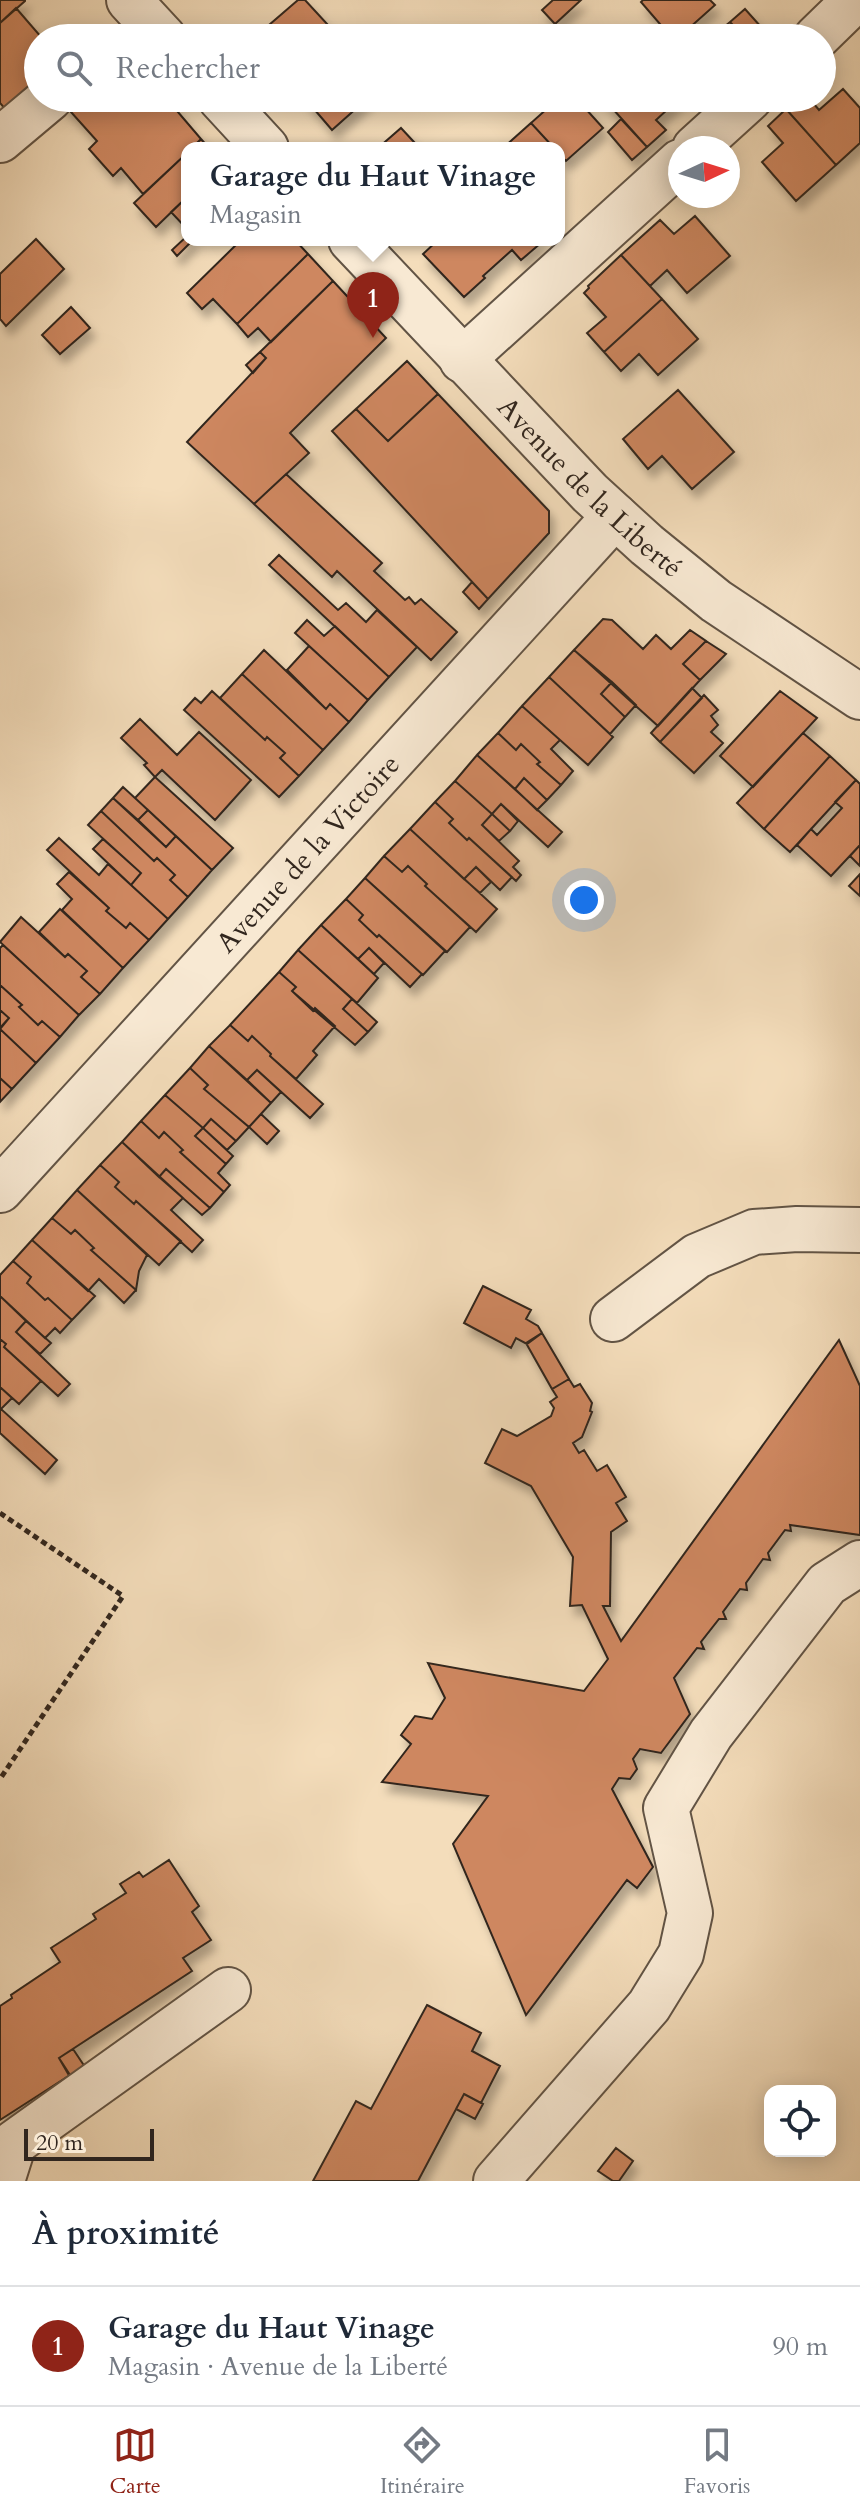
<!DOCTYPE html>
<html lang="fr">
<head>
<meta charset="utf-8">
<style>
  body { margin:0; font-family:Cardo,serif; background:#f2f2f3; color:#1f2937 }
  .controls { position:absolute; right:24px; bottom:24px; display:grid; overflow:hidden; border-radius:16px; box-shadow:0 4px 20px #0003 }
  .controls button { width:72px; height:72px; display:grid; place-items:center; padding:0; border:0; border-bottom:2px solid #e0e1e3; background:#fff; color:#1f2937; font:40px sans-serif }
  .compass { position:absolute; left:668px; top:136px; width:72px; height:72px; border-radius:50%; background:#fff; box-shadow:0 4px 20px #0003; rotate:86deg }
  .scale { position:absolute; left:24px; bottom:20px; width:130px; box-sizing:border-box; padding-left:8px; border:4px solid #31261e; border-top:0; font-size:22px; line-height:28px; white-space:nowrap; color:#31261e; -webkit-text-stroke:6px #f8e9d3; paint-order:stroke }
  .you { position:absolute; left:584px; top:900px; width:28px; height:28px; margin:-20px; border:6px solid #fff; border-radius:50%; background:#1a73e8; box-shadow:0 0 0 12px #1a73e833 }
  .badge { display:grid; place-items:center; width:52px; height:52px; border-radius:50%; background:#8f2418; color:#fff; font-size:26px; font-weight:700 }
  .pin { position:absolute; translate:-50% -66px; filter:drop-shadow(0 2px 4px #0008) }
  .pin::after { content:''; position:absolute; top:42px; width:28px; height:24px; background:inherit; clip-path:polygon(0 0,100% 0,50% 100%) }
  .popup { position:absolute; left:181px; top:142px; width:384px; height:104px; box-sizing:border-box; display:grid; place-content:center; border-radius:16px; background:#fff; filter:drop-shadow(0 2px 6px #0005); font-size:26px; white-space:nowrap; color:#747a83 }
  .popup b { font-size:30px; color:#1f2937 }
  .popup::after { content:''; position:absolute; left:50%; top:100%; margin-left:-16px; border:16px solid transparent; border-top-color:#fff }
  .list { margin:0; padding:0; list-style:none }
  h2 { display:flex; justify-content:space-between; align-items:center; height:104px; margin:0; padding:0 32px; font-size:34px }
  h2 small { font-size:26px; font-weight:400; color:#747a83 }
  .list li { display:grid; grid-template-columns:52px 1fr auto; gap:24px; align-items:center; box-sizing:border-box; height:120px; padding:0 32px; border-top:2px solid #e0e1e3 }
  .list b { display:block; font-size:30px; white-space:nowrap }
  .list p { margin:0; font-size:26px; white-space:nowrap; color:#747a83 }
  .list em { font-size:26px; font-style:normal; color:#747a83 }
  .icon { flex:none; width:44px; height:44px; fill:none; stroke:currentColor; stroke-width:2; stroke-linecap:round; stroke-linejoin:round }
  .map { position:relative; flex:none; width:860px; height:2181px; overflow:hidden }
  .search { position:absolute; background:#fff; box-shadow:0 4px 20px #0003; left:24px; right:24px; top:24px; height:88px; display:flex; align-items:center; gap:20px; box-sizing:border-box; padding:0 28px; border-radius:44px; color:#747a83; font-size:30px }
  .sheet { height:224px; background:#fff }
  nav { display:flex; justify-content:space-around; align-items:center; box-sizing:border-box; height:112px; border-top:2px solid #e0e1e3; background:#fff; font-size:22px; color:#747a83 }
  nav a { display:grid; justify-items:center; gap:4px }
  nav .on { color:#8f2418 }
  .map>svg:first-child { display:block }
  .building { fill:#ce8760; stroke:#31261e; stroke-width:2; filter:url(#shadow) }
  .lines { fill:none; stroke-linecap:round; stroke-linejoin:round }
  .minor-casing { stroke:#625445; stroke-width:48 }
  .path { stroke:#31261e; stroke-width:5; stroke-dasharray:6 4; stroke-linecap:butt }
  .minor { stroke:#f8e9d3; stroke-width:44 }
  .labels { text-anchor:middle; stroke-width:8; stroke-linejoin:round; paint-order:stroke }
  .street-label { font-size:28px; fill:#31261e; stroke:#f8e9d3 }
</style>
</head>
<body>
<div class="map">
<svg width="860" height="2181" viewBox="0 0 860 2181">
  <defs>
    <filter id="shadow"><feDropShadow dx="5" dy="9" stdDeviation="4" flood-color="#0004"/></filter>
  </defs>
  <rect width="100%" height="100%" fill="#f4ddbb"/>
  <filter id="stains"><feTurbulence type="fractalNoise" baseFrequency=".0025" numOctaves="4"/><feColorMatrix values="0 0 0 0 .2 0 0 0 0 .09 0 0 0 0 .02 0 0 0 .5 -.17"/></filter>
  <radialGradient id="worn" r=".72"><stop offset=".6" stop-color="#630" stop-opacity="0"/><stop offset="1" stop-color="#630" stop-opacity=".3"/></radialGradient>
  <path class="building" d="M 0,0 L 25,0 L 25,1 L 0,23 Z
    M 298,0 L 305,0 L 340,38 L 237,38 L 248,29 L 255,37 Z
    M 553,0 L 581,0 L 555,24 L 542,10 Z
    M 643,0 L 710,0 L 715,5 L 678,38 L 672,38 L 641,2 Z
    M 16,8 L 42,38 L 38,38 L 38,82 L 6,110 L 0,103 L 0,23 Z
    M 745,9 L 770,37 L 768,38 L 745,38 L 730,22 Z
    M 730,22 L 745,38 L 719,38 L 715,34 Z
    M 843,89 L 860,108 L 860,143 L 836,165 L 786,109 L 799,98 L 809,98 L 819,110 Z
    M 66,98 L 142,98 L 151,108 L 157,103 L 172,105 L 201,139 L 192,148 L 187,148 L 187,153 L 143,194 L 121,168 L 113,176 L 89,149 L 97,141 L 62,102 Z
    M 305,98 L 322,98 L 324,100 L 314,109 Z
    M 322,98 L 368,98 L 332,130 L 314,109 L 324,100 Z
    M 559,98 L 576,98 L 603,128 L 566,161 L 559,154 L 559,148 L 554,148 L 531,123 Z
    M 603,98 L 680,98 L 656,120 L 666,130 L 647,147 Z
    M 786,109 L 836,165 L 796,201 L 762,162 L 783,143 L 768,126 Z
    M 621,119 L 647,147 L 632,160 L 608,132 Z
    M 531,123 L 554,148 L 503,148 Z
    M 401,128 L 414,142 L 407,148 L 378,148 Z
    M 201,139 L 209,148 L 192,148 Z
    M 187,153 L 187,197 L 156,227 L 134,203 Z
    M 187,197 L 187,229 L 171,212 Z
    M 695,216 L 730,256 L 687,293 L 667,270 L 650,286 L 621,255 L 660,220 L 674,234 Z
    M 187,236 L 187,240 L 193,240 L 177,256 L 172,250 Z
    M 36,239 L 64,269 L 6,326 L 0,319 L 0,274 Z
    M 241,240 L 295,240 L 308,254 L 237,324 L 213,299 L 202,309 L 187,293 Z
    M 438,240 L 538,240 L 541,243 L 521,260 L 512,250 L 483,276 L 485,278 L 464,297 L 423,254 Z
    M 308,254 L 333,281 L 271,342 L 258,328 L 248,337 L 237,324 Z
    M 621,255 L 662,299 L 604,352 L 587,333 L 606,317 L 584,293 L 589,288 L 588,286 Z
    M 333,281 L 386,338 L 290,433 L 309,453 L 254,504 L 187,442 L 266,358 L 260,352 Z
    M 662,299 L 698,339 L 658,375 L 639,354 L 621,371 L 604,352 Z
    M 71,307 L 90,328 L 60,354 L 42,335 Z
    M 260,352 L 266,358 L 253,373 L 246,365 Z
    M 407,361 L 438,394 L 388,441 L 356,409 Z
    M 678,390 L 734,452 L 692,489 L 662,456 L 648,469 L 623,439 Z
    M 438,394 L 549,511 L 549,533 L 488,599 L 332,431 L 356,409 L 388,441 Z
    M 286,474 L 382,563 L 374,571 L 405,600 L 409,597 L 415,604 L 421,599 L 457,632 L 431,660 L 337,571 L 332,577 L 254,504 Z
    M 279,555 L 338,610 L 346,603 L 366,622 L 377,610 L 417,647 L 389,677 L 269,565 Z
    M 472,582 L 488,599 L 479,609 L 463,592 Z
    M 603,619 L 612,620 L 643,649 L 656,635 L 671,649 L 690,630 L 706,641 L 683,664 L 700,680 L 658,726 L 574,650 Z
    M 307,620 L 324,636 L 335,626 L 389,677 L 368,700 L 295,633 Z
    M 706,641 L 726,654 L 700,680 L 683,664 Z
    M 309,646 L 368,700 L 349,722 L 330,704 L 326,709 L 287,670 Z
    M 264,650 L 326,709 L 330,704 L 349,722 L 323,750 L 242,674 Z
    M 574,650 L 612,682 L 601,694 L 625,717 L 610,734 L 549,677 Z
    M 242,674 L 323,750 L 299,776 L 280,758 L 285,753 L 267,737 L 265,740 L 220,698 Z
    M 549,677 L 613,737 L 588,765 L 522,706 Z
    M 612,682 L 636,705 L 625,717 L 601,694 Z
    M 692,688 L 702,698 L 660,742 L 651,733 Z
    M 212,691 L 265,740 L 267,737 L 285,753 L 280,758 L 299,776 L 279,797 L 184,710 L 195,698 L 201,703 Z
    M 780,691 L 817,718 L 753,787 L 720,756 Z
    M 704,695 L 718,710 L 711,716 L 718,725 L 711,732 L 723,743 L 694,773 L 660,742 Z
    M 522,706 L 560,740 L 551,749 L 573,771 L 561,785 L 537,764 L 540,762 L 521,744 L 516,750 L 498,733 Z
    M 140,719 L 177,755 L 199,732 L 251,780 L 215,820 L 162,770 L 155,777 L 144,765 L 147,763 L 121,738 Z
    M 498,733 L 516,750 L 521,744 L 540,762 L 537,764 L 561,785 L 547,800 L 524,778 L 515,789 L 477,755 Z
    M 803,733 L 830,756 L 764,829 L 737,803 Z
    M 477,755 L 562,832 L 548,847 L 501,804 L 492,814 L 455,781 Z
    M 830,756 L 856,780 L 790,852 L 764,829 Z
    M 155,777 L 233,848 L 212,870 L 135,798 Z
    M 524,778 L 547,800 L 537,810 L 515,789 Z
    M 856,780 L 860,784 L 860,845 L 831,876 L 797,845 L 811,829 L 817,835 L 842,808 L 835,802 Z
    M 455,781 L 492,814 L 482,825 L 519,861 L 513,867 L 521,875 L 516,881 L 469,838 L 467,840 L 449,823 L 453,819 L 435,802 Z
    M 123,787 L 148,810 L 138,820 L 113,798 Z
    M 113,798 L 166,847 L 176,836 L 212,870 L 188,897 L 170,880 L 175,875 L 157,858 L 154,861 L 101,811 Z
    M 435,802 L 453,819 L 449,823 L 467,840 L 469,838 L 512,877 L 500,890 L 476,867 L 464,879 L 410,829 Z
    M 501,804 L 518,821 L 510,831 L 492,814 Z
    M 148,810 L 176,836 L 166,847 L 138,820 Z
    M 101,811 L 154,861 L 157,858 L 175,875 L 170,880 L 188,897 L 168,919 L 131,885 L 141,873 L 88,825 Z
    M 492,814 L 510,831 L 499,841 L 482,825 Z
    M 410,829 L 497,909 L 476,932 L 425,886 L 427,884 L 408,866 L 402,872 L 384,856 Z
    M 59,838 L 99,875 L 108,864 L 168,919 L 149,940 L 130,923 L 126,928 L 106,911 L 109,908 L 47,850 Z
    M 103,839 L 141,873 L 131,885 L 93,849 Z
    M 860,845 L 860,866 L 850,856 Z
    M 384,856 L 402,872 L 408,866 L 427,884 L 425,886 L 470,927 L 447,952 L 365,878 Z
    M 476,867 L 491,882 L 480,893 L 464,879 Z
    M 69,872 L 109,908 L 106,911 L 126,928 L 130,923 L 149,940 L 123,968 L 62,910 L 72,899 L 57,884 Z
    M 860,874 L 860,896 L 849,886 Z
    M 365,878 L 445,951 L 423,975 L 379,935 L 377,937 L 359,920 L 363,915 L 346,899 Z
    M 346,899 L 363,915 L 359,920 L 377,937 L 379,935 L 422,974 L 410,987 L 369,948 L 358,959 L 321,925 Z
    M 60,909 L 123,968 L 100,994 L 81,977 L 87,971 L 68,954 L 65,957 L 39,932 Z
    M 21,917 L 65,957 L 68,954 L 87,971 L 81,977 L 100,994 L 79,1015 L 0,942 Z
    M 321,925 L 378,978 L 357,1003 L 298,950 Z
    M 3,945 L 79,1015 L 60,1037 L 42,1021 L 38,1025 L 19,1007 L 22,1005 L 0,985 L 0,948 Z
    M 369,948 L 384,963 L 374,974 L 358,959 Z
    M 298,950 L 352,999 L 343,1009 L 368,1032 L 355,1045 L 292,991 L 296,987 L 279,972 Z
    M 279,972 L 296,987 L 292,991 L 313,1011 L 315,1008 L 335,1026 L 313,1051 L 317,1055 L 296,1079 L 270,1056 L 271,1054 L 252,1036 L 248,1041 L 230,1025 Z
    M 0,985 L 22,1005 L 19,1007 L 38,1025 L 42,1021 L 60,1037 L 36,1063 L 0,1029 L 9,1018 L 0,1010 Z
    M 352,999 L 377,1022 L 368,1032 L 343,1009 Z
    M 0,1010 L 9,1018 L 0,1028 Z
    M 230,1025 L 248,1041 L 252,1036 L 271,1054 L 270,1056 L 323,1104 L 310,1118 L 257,1070 L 247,1080 L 209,1046 Z
    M 0,1029 L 36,1063 L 12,1089 L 0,1078 Z
    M 209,1046 L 271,1103 L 249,1127 L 204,1089 L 208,1085 L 190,1068 Z
    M 190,1068 L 208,1085 L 204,1089 L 249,1127 L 236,1141 L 211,1119 L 203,1128 L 165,1095 Z
    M 257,1070 L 281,1092 L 271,1103 L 247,1080 Z
    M 0,1078 L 12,1089 L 0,1102 Z
    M 165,1095 L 203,1128 L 195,1136 L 226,1164 L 218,1173 L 230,1185 L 224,1192 L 180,1152 L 183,1150 L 164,1132 L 159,1138 L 141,1121 Z
    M 261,1114 L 279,1131 L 267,1144 L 249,1127 Z
    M 211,1119 L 236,1141 L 227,1150 L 203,1128 Z
    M 141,1121 L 159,1138 L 164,1132 L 183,1150 L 180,1152 L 224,1192 L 210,1208 L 166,1169 L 159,1177 L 122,1142 Z
    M 203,1128 L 233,1156 L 226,1164 L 195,1136 Z
    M 122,1142 L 183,1198 L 171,1210 L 203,1240 L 192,1252 L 136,1201 L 134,1204 L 115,1187 L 119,1182 L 100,1165 Z
    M 100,1165 L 119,1182 L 115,1187 L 134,1204 L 136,1201 L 181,1241 L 159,1265 L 77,1190 Z
    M 166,1169 L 210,1208 L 202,1215 L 159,1177 Z
    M 77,1190 L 147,1255 L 139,1271 L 136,1290 L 91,1250 L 94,1248 L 75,1230 L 71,1234 L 52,1218 Z
    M 52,1218 L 71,1234 L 75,1230 L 94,1248 L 91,1250 L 136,1290 L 124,1303 L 99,1279 L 88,1291 L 32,1240 Z
    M 32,1240 L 95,1296 L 72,1320 L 48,1298 L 45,1300 L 27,1283 L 31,1277 L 13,1261 Z
    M 13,1261 L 31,1277 L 27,1283 L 45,1300 L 48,1298 L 72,1320 L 60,1333 L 55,1328 L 45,1338 L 0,1296 L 0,1275 Z
    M 483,1286 L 531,1310 L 526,1319 L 538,1326 L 542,1333 L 527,1344 L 516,1338 L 511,1348 L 464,1323 Z
    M 0,1296 L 26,1321 L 16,1332 L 70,1384 L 58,1396 L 4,1347 L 6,1344 L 0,1339 Z
    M 26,1321 L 51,1343 L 40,1354 L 16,1332 Z
    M 542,1333 L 569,1379 L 552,1389 L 526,1343 Z
    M 0,1339 L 6,1344 L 4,1347 L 41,1381 L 19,1404 L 0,1387 Z
    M 839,1340 L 860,1386 L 860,1535 L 790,1525 L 791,1531 L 785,1530 L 768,1553 L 770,1560 L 763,1559 L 746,1583 L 747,1590 L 740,1589 L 723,1612 L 726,1619 L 719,1619 L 701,1642 L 704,1649 L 697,1648 L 674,1678 L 690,1714 L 661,1753 L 640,1749 L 633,1759 L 637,1769 L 630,1779 L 619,1778 L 612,1789 L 653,1867 L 637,1888 L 627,1880 L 526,2015 L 453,1844 L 488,1796 L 382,1782 L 411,1744 L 401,1735 L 415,1716 L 432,1719 L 445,1698 L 428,1663 L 584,1691 L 608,1659 L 582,1605 L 570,1606 L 573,1557 L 531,1486 L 485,1463 L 502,1429 L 517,1436 L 551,1416 L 554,1408 L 550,1402 L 557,1397 L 552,1389 L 569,1379 L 574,1387 L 580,1384 L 592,1403 L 590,1411 L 592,1412 L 582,1437 L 573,1443 L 579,1453 L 584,1450 L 597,1471 L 607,1465 L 626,1497 L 616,1503 L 627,1521 L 611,1532 L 610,1606 L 603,1606 L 621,1641 Z
    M 0,1387 L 12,1398 L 1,1409 L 57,1460 L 45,1474 L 0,1433 Z
    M 169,1860 L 199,1906 L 192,1912 L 211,1940 L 183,1958 L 192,1971 L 59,2058 L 70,2075 L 0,2120 L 0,2006 L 12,1998 L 11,1995 L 60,1962 L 51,1948 L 96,1919 L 93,1914 L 126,1893 L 120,1884 L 139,1872 L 143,1877 Z
    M 427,2005 L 481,2033 L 472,2051 L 500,2066 L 481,2103 L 464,2094 L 418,2181 L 313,2181 L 356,2101 L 371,2109 Z
    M 73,2049 L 85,2067 L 70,2077 L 59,2058 Z
    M 464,2094 L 483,2104 L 475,2119 L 456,2109 Z
    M 616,2148 L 633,2161 L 619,2181 L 613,2181 L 598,2171 Z"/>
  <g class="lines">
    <g class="minor-casing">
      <g id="minor">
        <path d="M 129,0 L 164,38"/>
        <path d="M 816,38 L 855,0"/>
        <path d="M 220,98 L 266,148"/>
        <path d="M 0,140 L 50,98"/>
        <path d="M 695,148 L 750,98"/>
        <path id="s1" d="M 351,240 L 590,493 L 647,545 L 716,601 L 860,697"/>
        <path d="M 462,360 L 680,162"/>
        <path id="s2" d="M 0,1190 L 615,516"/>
        <path d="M 613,1319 L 697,1256 L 754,1232 L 797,1229 L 860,1230"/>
        <path d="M 2,2181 L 14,2143 L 228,1990"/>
        <path d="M 496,2181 L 649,2006 L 681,1954 L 690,1913 L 666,1808 L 711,1734 L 827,1584 L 860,1563"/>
      </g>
    </g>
    <path class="path" d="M 0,1513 L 123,1596 L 0,1779"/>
    <use href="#minor" class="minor"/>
  </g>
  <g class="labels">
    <g class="street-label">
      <text dy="10" stroke="none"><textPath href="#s1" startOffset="344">Avenue de la Liberté</textPath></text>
      <text dy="10" stroke="none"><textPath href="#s2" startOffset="456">Avenue de la Victoire</textPath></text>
    </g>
  </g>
  <rect width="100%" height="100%" filter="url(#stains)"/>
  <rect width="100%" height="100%" fill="url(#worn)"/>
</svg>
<div class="controls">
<button><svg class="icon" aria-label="locate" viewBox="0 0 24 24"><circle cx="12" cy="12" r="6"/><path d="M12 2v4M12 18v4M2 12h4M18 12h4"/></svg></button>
</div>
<svg class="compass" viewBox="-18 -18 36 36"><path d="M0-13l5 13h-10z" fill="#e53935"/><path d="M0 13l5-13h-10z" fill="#747a83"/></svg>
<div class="scale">20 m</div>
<div class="you"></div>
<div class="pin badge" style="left:373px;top:338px">1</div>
<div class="popup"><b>Garage du Haut Vinage</b>Magasin</div>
<div class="search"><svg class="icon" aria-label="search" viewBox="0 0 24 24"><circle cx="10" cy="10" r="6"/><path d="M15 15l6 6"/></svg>Rechercher</div>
</div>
<section class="sheet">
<h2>À proximité<small></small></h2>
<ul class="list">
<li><span class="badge">1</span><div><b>Garage du Haut Vinage</b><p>Magasin · Avenue de la Liberté</p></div><em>90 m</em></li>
</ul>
</section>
<nav>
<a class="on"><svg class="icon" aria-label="map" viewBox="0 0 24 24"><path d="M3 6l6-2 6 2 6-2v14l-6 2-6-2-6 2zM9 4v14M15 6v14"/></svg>Carte</a>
<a><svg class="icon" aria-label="directions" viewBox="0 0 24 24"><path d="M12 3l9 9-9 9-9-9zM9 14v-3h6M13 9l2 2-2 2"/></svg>Itinéraire</a>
<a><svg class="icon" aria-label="saved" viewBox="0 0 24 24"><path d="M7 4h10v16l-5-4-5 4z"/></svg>Favoris</a>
</nav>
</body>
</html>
